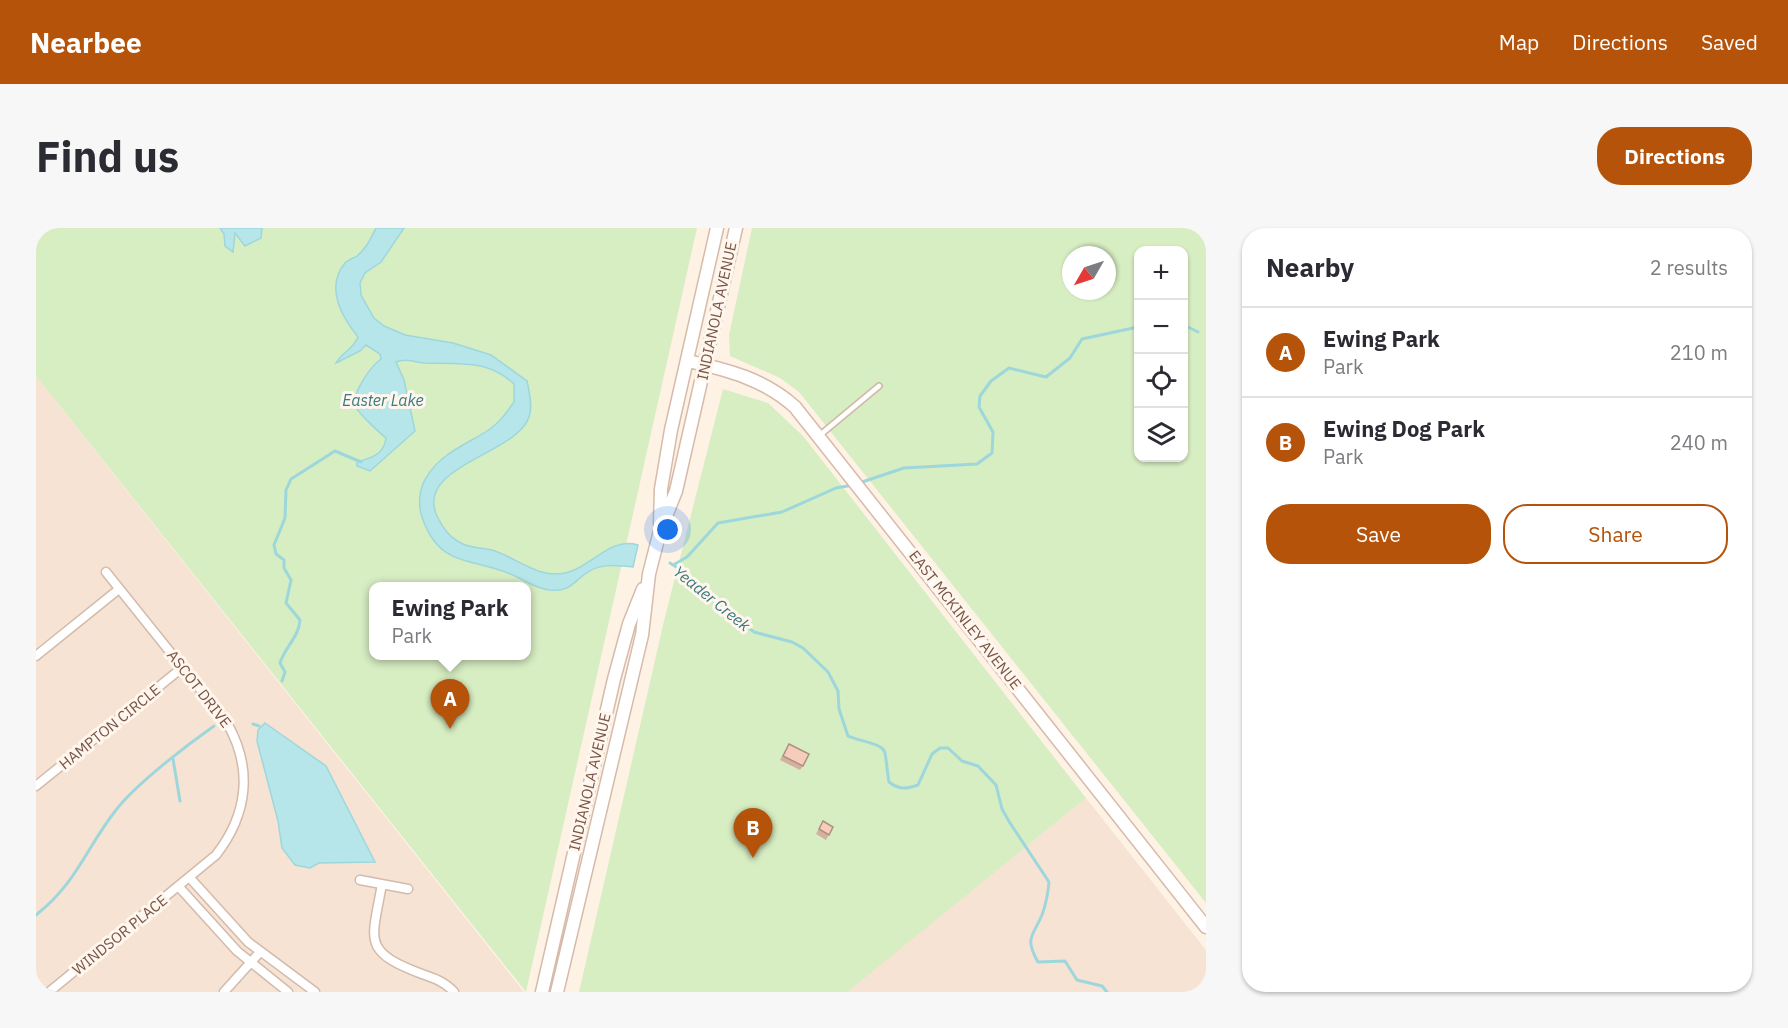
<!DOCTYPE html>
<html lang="en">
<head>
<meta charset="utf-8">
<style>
  body { margin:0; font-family:"IBM Plex Sans",sans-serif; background:#f7f7f7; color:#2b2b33 }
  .controls { position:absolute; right:18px; top:18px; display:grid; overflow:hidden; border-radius:12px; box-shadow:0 2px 4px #0004 }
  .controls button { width:54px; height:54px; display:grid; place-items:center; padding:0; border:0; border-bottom:2px solid #e1e1e2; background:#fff; color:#2b2b33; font:30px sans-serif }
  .compass { position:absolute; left:1026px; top:18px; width:54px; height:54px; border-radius:50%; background:#fff; box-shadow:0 2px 4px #0004; rotate:231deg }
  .you { position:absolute; left:632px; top:302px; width:21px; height:21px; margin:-15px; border:4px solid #fff; border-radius:50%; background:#1a73e8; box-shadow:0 0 0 9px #1a73e833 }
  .badge { display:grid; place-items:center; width:39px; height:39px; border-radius:50%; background:#b45309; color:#fff; font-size:20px; font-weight:700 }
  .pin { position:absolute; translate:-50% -50px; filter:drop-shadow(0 2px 3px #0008) }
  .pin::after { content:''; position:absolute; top:32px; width:21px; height:18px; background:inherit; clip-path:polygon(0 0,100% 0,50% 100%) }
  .popup { position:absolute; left:333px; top:354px; width:162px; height:78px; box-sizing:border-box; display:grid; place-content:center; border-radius:12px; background:#fff; filter:drop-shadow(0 2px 4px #0005); font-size:20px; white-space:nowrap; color:#7c7c81 }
  .popup b { font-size:22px; color:#2b2b33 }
  .popup::after { content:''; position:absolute; left:50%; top:100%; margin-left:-12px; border:12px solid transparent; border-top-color:#fff }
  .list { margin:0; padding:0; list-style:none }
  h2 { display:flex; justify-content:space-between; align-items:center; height:78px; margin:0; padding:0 24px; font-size:26px }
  h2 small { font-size:20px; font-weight:400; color:#7c7c81 }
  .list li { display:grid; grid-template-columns:39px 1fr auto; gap:18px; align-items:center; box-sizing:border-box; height:90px; padding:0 24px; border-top:2px solid #e1e1e2 }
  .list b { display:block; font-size:22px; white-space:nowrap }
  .list p { margin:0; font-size:20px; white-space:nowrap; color:#7c7c81 }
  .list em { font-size:20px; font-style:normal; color:#7c7c81 }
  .actions { display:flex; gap:12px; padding:18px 24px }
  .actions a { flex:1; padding:14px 0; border:2px solid #b45309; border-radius:24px; text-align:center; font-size:21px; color:#b45309 }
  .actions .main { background:#b45309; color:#fff }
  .icon { flex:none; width:33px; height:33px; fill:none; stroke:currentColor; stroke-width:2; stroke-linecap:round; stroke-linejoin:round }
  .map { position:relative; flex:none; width:1170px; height:764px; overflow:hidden; border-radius:24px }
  header { display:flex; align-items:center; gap:36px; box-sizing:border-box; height:84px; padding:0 30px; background:#b45309; color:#fff }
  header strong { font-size:28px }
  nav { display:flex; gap:33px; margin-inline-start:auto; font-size:21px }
  .intro { display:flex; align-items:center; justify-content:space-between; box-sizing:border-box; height:144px; padding:0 36px }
  h1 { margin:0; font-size:42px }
  .button { padding:15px 27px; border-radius:24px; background:#b45309; color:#fff; font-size:21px; font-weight:700 }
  main { display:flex; gap:36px; padding:0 36px }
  aside { flex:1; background:#fff; border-radius:24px; box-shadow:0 2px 4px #0004 }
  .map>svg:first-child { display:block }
  .residential { fill:#f6e3d3 }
  .green { fill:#d7edc2; fill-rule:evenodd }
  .water { fill:#b7e6ea; stroke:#9dd7dc; stroke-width:1.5 }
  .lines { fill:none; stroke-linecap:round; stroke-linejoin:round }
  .stream { stroke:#9dd7dc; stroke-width:3 }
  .service-casing { stroke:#d3bbac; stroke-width:8 }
  .minor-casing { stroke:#d3bbac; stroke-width:11 }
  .secondary-casing { stroke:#d6baaa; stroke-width:15 }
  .service { stroke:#fff; stroke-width:4.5 }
  .minor { stroke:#fff; stroke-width:8 }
  .secondary { stroke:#fff; stroke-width:12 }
  .wall { fill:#d4b0a0 }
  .building { fill:#f6cdba; stroke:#ac9082; stroke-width:1.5 }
  .labels { text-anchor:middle; stroke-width:6; stroke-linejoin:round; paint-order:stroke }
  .street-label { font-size:15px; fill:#795548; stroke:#fff6ed }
  .water-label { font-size:16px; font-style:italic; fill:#3a7a80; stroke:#fff6ed }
</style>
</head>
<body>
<header>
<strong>Nearbee</strong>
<nav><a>Map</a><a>Directions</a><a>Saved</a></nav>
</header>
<div class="intro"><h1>Find us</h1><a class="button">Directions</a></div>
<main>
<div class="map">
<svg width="1170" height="764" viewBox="0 0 1170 764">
  <rect width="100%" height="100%" fill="#fef2e5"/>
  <path class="residential" d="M 0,148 L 71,238 L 488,764 L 0,764 Z
    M 1050,570 L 1170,722 L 1170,764 L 810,764 Z"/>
  <path class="green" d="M 0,0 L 661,0 L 490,764 L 0,148 ZM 338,358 L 490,358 L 490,428 L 338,428 Z
    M 716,0 L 1170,0 L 1170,675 L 763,164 L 744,150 L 694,128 L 693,107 ZM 1102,22 L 1148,22 L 1148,230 L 1102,230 ZM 1035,27 L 1071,27 L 1071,63 L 1035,63 Z
    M 687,161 L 732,175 L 767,208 L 1050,570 L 811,764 L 543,764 L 628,393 Z"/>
  <path class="water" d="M 184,0 L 226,0 L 225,10 L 209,18 L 199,5 L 197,24 L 189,18 L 188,6 Z
    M 340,0 L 368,0 L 345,34 L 329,45 L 324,55 L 325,67 L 338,90 L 348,98 L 369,107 L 417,115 L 455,127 L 491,153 C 493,163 497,179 493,189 C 480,227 378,238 401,288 C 407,300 413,309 425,315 C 433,320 446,320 456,322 C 482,330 504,353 533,344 C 557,337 574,309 602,317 L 597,339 C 580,337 563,335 549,346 C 536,356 532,364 514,362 C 499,361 486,350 472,345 C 434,330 402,338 386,289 C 382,277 383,261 390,250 C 404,225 432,216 454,201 C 464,194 471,184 478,174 L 478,156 C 452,131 422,136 388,135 C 378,134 370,130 360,134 L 368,152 L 379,203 L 334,243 L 321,238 L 321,234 C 335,230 348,227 350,210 C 344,205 322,185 320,179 C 314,167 335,138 345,131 L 344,126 L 330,117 L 324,123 L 300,135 C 306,124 317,122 322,109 C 306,89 289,59 309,35 C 312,32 318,30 321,28 C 330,21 335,10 340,0 Z
    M 229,495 L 290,538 L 339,634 L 283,635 L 274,640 L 259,637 L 246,620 L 242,593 L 221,513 L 222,502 Z"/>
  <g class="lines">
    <path class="stream" d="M 1148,97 L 1162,104
      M 823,255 L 868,240 L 941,236 L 956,225 L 957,204 L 943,179 L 944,168 L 955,153 L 973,140 L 1010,149 L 1034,130 L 1046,111 L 1102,99
      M 634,335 L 645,342 L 674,370 L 718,404 L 756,414 L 767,420 L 792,444 L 802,463 L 803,481 L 812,508 C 822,513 847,515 849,525 C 851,535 851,544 853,554 C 863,562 871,561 882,557 L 896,526 L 904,520 L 912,520 L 926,533 L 942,538 L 960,557 L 966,581 L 974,595 L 1013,654 C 1012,666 1010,676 1006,687 C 997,708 988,710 1002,734 L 1029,733 L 1041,752 L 1066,758 L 1071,764
      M 639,336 L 651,329 L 682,295 L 746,284 L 800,260 L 817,257
      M 246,453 L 249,444 L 244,435 C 249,419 263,409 264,392 L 250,375 L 255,352 L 248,340 L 248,332 L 240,326 L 238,317 L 249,290 L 250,262 L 255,251 L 299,223 L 325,234
      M 217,496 L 223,498
      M 137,531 L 144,573
      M 0,687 C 41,655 50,620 80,582 C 100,556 151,517 178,498"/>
    <g class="service-casing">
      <path id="service" d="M 784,207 L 843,158"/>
    </g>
    <g class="minor-casing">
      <path id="minor" d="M 0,428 L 83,361
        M 0,558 L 147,439
        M 154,650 L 212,714 L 279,764
        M 324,652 L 372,661
        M 346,656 C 336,713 325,723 386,746 C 398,750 409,754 418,764
        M 143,659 L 201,723 L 252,764
        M 13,764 L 180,627 C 212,586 217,540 191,495 L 70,344
        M 188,764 L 224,724"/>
    </g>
    <g class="secondary-casing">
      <path id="secondary" d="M 652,133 C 692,142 728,151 759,179 L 1170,699
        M 624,296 L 625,261 L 635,202 L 681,0
        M 506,764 L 578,451 L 593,396 L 607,361
        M 521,764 L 606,407 L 613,346 L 624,303 L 640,263 L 700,0"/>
    </g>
    <use href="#service" class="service"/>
    <use href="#minor" class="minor"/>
    <use href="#secondary" class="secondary"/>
  </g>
  <path class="wall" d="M 753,516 L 767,538 L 764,542 L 744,532 Z
    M 787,593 L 797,599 L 790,612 L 780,606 Z"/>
  <path class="building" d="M 753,516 L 773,526 L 767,538 L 747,528 Z
    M 787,593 L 797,599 L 793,607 L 783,601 Z"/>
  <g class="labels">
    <g class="street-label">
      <text transform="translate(681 83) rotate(-78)" y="5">INDIANOLA AVENUE</text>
      <text transform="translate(929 392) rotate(52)" y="5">EAST MCKINLEY AVENUE</text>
      <text transform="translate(163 461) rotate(52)" y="5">ASCOT DRIVE</text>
      <text transform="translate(74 499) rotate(-39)" y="5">HAMPTON CIRCLE</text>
      <text transform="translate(554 554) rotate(-77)" y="5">INDIANOLA AVENUE</text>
      <text transform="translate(84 707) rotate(-39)" y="5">WINDSOR PLACE</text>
    </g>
    <g class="water-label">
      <text x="347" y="178">Easter Lake</text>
      <text transform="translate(676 370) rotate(39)" y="6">Yeader Creek</text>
    </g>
  </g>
</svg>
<div class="controls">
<button>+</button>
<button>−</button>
<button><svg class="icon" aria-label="locate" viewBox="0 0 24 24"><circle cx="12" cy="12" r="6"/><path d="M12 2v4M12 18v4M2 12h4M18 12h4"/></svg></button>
<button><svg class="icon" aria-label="layers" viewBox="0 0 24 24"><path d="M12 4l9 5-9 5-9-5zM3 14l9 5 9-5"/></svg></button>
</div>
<svg class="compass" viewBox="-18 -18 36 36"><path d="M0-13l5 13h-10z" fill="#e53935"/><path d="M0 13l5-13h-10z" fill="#7c7c81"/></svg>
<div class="you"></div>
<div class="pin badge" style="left:414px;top:501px">A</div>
<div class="popup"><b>Ewing Park</b>Park</div>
<div class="pin badge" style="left:717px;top:630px">B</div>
</div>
<aside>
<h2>Nearby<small>2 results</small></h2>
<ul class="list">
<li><span class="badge">A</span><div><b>Ewing Park</b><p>Park</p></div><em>210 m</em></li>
<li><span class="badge">B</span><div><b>Ewing Dog Park</b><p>Park</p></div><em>240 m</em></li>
</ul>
<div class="actions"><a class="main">Save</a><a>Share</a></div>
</aside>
</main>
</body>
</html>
